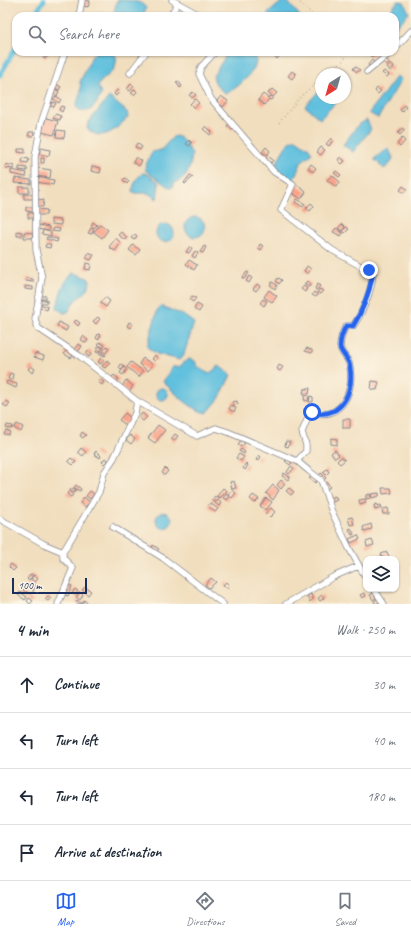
<!DOCTYPE html>
<html lang="en">
<head>
<meta charset="utf-8">
<style>
  body { margin:0; font-family:Caveat,sans-serif; background:#f6f6f7; color:#1f2937 }
  .controls { position:absolute; right:12px; bottom:12px; display:grid; overflow:hidden; border-radius:8px; box-shadow:0 1px 3px #0004 }
  .controls button { width:36px; height:36px; display:grid; place-items:center; padding:0; border:0; border-bottom:1px solid #e0e1e3; background:#fff; color:#1f2937; font:20px sans-serif }
  .compass { position:absolute; left:315px; top:68px; width:36px; height:36px; border-radius:50%; background:#fff; box-shadow:0 1px 3px #0004; rotate:217deg }
  .scale { position:absolute; left:12px; bottom:10px; width:75px; box-sizing:border-box; padding-left:4px; border:2px solid #1b2f5e; border-top:0; font-size:11px; line-height:14px; white-space:nowrap; color:#1b2f5e; -webkit-text-stroke:3px #fcf5e5; paint-order:stroke }
  .stop { position:absolute; width:12px; height:12px; margin:-9px; border:3px solid #2563eb; border-radius:50%; background:#fff }
  .stop.end { background:#2563eb; border-color:#fff; box-shadow:0 1px 4px #0008 }
  .list { margin:0; padding:0; list-style:none }
  h2 { display:flex; justify-content:space-between; align-items:center; height:52px; margin:0; padding:0 16px; font-size:17px }
  h2 small { font-size:13px; font-weight:400; color:#747a83 }
  .list li { display:grid; grid-template-columns:26px 1fr auto; gap:12px; align-items:center; box-sizing:border-box; height:56px; padding:0 16px; border-top:1px solid #e0e1e3 }
  .list b { display:block; font-size:15px; white-space:nowrap }
  .list em { font-size:13px; font-style:normal; color:#747a83 }
  .icon { flex:none; width:22px; height:22px; fill:none; stroke:currentColor; stroke-width:2; stroke-linecap:round; stroke-linejoin:round }
  .map { position:relative; flex:none; width:411px; height:604px; overflow:hidden }
  .search { position:absolute; background:#fff; box-shadow:0 1px 3px #0004; left:12px; right:12px; top:12px; height:44px; display:flex; align-items:center; gap:10px; box-sizing:border-box; padding:0 14px; border-radius:12px; color:#747a83; font-size:15px }
  .sheet { height:276px; background:#fff }
  nav { display:flex; justify-content:space-around; align-items:center; box-sizing:border-box; height:56px; border-top:1px solid #e0e1e3; background:#fff; font-size:11px; color:#747a83 }
  nav a { display:grid; justify-items:center; gap:2px }
  nav .on { color:#2563eb }
  .map>svg:first-child { display:block }
  .water { fill:#60c0de; stroke:#3e789e }
  .lines { fill:none; stroke-linecap:round; stroke-linejoin:round }
  .canal { stroke:#60c0de; stroke-width:5 }
  .building { fill:#faa389 }
  .street-casing { stroke:#86868e; stroke-width:7 }
  .path { stroke:#86868e; stroke-width:1; stroke-dasharray:1 3; stroke-linecap:butt }
  .street { stroke:#fff; stroke-width:5.5 }
  .route { stroke:#2563eb; stroke-width:5 }
</style>
</head>
<body>
<div class="map">
<svg width="411" height="604" viewBox="0 0 411 604">
  <rect width="100%" height="100%" fill="#fcf5e5"/>
  <filter id="ink" filterUnits="userSpaceOnUse"><feTurbulence type="fractalNoise" baseFrequency=".025" numOctaves="2"/><feDisplacementMap in="SourceGraphic" scale="8" xChannelSelector="R" yChannelSelector="G"/><feConvolveMatrix kernelMatrix="1 2 1 2 8 2 1 2 1" color-interpolation-filters="sRGB"/></filter>
  <filter id="wash" filterUnits="userSpaceOnUse"><feTurbulence type="fractalNoise" baseFrequency=".012" numOctaves="4" result="noise"/><feDisplacementMap in="SourceGraphic" scale="16" xChannelSelector="R" yChannelSelector="G"/><feGaussianBlur stdDeviation="0.9" result="paint"/><feColorMatrix in="noise" values="0 0 0 0 0 0 0 0 0 0 0 0 0 0 0 0 0 1.4 0 .05"/><feComposite in="paint" operator="in"/></filter>
  <g filter="url(#wash)">
    <rect width="100%" height="100%" fill="#f1debe"/>
    <path class="water" d="M 117,0 C 128,0 141,0 146,8 L 143,16 L 113,16 Z
      M 284,0 L 286,0 L 300,16 L 269,16 L 267,14 Z
      M 398,1 L 404,2 L 409,13 L 395,28 L 395,16 L 386,16 Z
      M 96,52 L 109,52 L 116,56 C 118,75 104,74 98,86 L 101,94 C 97,105 88,118 76,107 L 81,90 L 80,82 L 92,56 Z
      M 228,52 L 249,52 C 252,54 256,57 256,62 C 256,71 235,91 226,93 C 220,91 214,83 213,76 Z
      M 397,76 L 401,80 L 378,118 L 369,113 Z
      M 321,89 L 321,98 L 340,98 L 320,119 L 305,106 Z
      M 109,97 L 127,112 L 128,117 C 117,129 101,144 87,128 L 88,123 Z
      M 367,120 L 371,129 L 353,152 L 343,145 L 358,125 Z
      M 176,136 L 181,138 L 192,154 C 190,170 188,177 173,184 L 173,187 L 170,188 L 146,171 L 145,167 L 152,152 L 161,150 L 173,137 Z
      M 296,139 L 309,148 L 312,153 L 302,161 L 293,181 L 278,172 L 275,167 C 280,157 285,142 296,139 Z
      M 388,148 L 393,158 L 390,164 L 384,169 L 374,159 Z
      M 143,173 L 149,175 L 159,183 L 157,199 L 148,193 L 133,193 C 132,186 137,177 143,173 Z
      M185 227a10 10 0 1 1 20 0a10 10 0 1 1-20 0Z
      M156 233a9 9 0 1 1 18 0a9 9 0 1 1-18 0Z
      M 74,273 L 88,278 L 90,281 C 88,296 80,294 73,303 C 71,306 70,310 68,312 L 64,313 L 57,308 C 60,294 62,282 74,273 Z
      M 161,306 L 183,315 L 194,323 L 183,357 L 180,360 L 157,354 L 147,347 L 158,308 Z
      M 188,359 L 195,361 L 197,366 L 209,374 L 219,366 L 231,375 L 219,399 L 207,413 C 190,410 176,393 163,382 L 172,367 L 179,367 Z
      M156 394a6 6 0 1 1 12 0a6 6 0 1 1-12 0Z
      M156 520a8 8 0 1 1 16 0a8 8 0 1 1-16 0Z"/>
    <g class="lines">
      <path class="canal" d="M 34,16 L 44,0
        M 0,75 L 16,47"/>
    </g>
    <g id="blocks">
      <path class="building" d="M 85,0 L 90,1 L 88,7 L 83,6 Z
        M369.5 54a2.5 2.5 0 1 1 5 0a2.5 2.5 0 1 1-5 0Z
        M 47,52 L 49,54 L 45,59 L 43,58 Z
        M 275,52 L 283,52 L 277,59 L 273,55 Z
        M 385,58 L 389,62 L 387,65 L 381,61 Z
        M 372,60 L 374,62 L 370,67 L 368,65 Z
        M 390,64 L 394,67 L 391,71 L 387,68 Z
        M 355,66 L 360,70 L 357,72 L 353,69 Z
        M 292,71 L 296,74 L 292,79 L 288,76 Z
        M 384,71 L 389,75 L 387,77 L 382,73 Z
        M 178,81 L 182,86 L 180,88 L 176,82 Z
        M 131,84 L 134,86 L 130,91 L 127,89 Z
        M 58,85 L 61,87 L 59,90 L 55,88 Z
        M 377,88 L 381,91 L 378,94 L 375,91 Z
        M 135,89 L 137,92 L 134,95 L 131,93 Z
        M 272,89 L 277,93 L 273,97 L 268,93 Z
        M 56,90 L 59,91 L 57,96 L 53,94 Z
        M 117,90 L 119,92 L 116,96 L 114,94 Z
        M 193,92 L 196,95 L 192,98 L 189,95 Z
        M 263,94 L 268,98 L 270,96 L 273,98 L 271,100 L 269,99 L 264,105 L 258,100 Z
        M 56,96 L 61,99 L 59,103 L 53,99 Z
        M 221,96 L 228,101 L 223,107 L 217,101 Z
        M 195,99 L 199,103 L 194,108 L 190,104 Z
        M 52,102 L 56,103 L 54,107 L 50,106 Z
        M 404,105 L 406,107 L 402,112 L 400,110 Z
        M 61,106 L 64,107 L 62,112 L 59,110 Z
        M 55,114 L 61,116 L 60,120 L 53,118 Z
        M 46,118 L 58,121 L 54,135 L 42,132 Z
        M 230,122 L 235,126 L 232,130 L 227,126 Z
        M 206,126 L 212,132 L 210,135 L 203,129 Z
        M 402,128 L 405,130 L 400,135 L 398,133 Z
        M 57,130 L 65,131 L 64,138 L 56,137 Z
        M 29,132 L 34,132 L 33,136 L 28,136 Z
        M 331,138 L 333,140 L 329,146 L 326,144 Z
        M 402,138 L 405,141 L 400,147 L 397,144 Z
        M 189,140 L 192,143 L 189,146 L 186,144 Z
        M 137,143 L 142,147 L 140,150 L 135,147 Z
        M 266,147 L 270,151 L 267,155 L 262,152 Z
        M 321,147 L 325,150 L 321,155 L 317,152 Z
        M 41,148 L 50,150 L 49,156 L 39,154 Z
        M 18,149 L 25,149 L 25,153 L 18,152 Z
        M 268,156 L 273,160 L 271,163 L 266,159 Z
        M 136,157 L 142,161 L 139,166 L 133,162 Z
        M 340,157 L 345,161 L 342,164 L 338,160 Z
        M 23,158 L 29,159 L 28,163 L 22,162 Z
        M 41,158 L 44,158 L 44,163 L 41,163 Z
        M 6,164 L 14,166 L 14,169 L 5,168 Z
        M 311,164 L 316,168 L 313,172 L 308,168 Z
        M 92,166 L 101,168 L 100,173 L 91,171 Z
        M 19,167 L 27,168 L 27,171 L 19,170 Z
        M 38,168 L 51,170 L 50,178 L 36,176 Z
        M 11,170 L 27,173 L 26,177 L 11,174 Z
        M 336,171 L 341,175 L 339,177 L 334,173 Z
        M 190,175 L 193,177 L 185,184 L 184,183 Z
        M 332,175 L 340,182 L 336,187 L 327,180 Z
        M 37,177 L 54,180 L 53,185 L 36,182 Z
        M 15,178 L 31,180 L 31,184 L 14,183 Z
        M 125,178 L 129,181 L 127,184 L 123,180 Z
        M 296,184 L 306,192 L 301,199 L 291,192 Z
        M 403,186 L 407,189 L 404,193 L 400,190 Z
        M 19,187 L 29,187 L 29,193 L 19,193 Z
        M 24,194 L 33,195 L 32,199 L 24,199 Z
        M 39,199 L 44,200 L 43,207 L 38,206 Z
        M 297,199 L 305,204 L 303,207 L 295,202 Z
        M 311,203 L 314,206 L 310,211 L 306,208 Z
        M 26,207 L 33,207 L 33,212 L 26,211 Z
        M 38,209 L 47,210 L 46,215 L 37,215 Z
        M 28,213 L 33,213 L 33,218 L 28,218 Z
        M 51,219 L 61,220 L 61,225 L 51,224 Z
        M 93,222 L 97,225 L 94,228 L 91,226 Z
        M 100,224 L 108,230 L 102,238 L 94,232 Z
        M 342,224 L 345,227 L 342,231 L 338,228 Z
        M 39,225 L 49,227 L 48,231 L 38,229 Z
        M 346,227 L 349,229 L 345,233 L 342,231 Z
        M 53,228 L 60,229 L 59,232 L 52,231 Z
        M 91,228 L 94,229 L 92,234 L 88,233 Z
        M 336,228 L 343,233 L 341,236 L 333,232 Z
        M 43,230 L 51,232 L 51,236 L 42,234 Z
        M 17,231 L 22,232 L 22,236 L 17,236 Z
        M 24,232 L 33,233 L 32,238 L 24,238 Z
        M 121,232 L 127,237 L 125,240 L 118,235 Z
        M 135,234 L 137,236 L 134,240 L 131,238 Z
        M 47,237 L 58,239 L 57,242 L 46,239 Z
        M 116,238 L 121,243 L 115,251 L 109,247 Z
        M 46,244 L 51,244 L 50,248 L 45,247 Z
        M 260,244 L 263,246 L 261,250 L 258,248 Z
        M 133,245 L 140,250 L 136,255 L 129,250 Z
        M 190,246 L 192,248 L 189,253 L 186,252 Z
        M 204,246 L 206,247 L 203,253 L 200,252 Z
        M 195,251 L 198,253 L 195,258 L 192,256 Z
        M 89,252 L 94,255 L 91,260 L 86,258 Z
        M 189,260 L 197,265 L 194,270 L 186,264 Z
        M 86,263 L 91,264 L 90,270 L 85,269 Z
        M 307,266 L 311,269 L 308,274 L 304,271 Z
        M 247,272 L 249,273 L 244,279 L 242,278 Z
        M 249,276 L 252,278 L 249,283 L 246,281 Z
        M 27,278 L 33,279 L 33,282 L 26,281 Z
        M 278,278 L 282,280 L 279,284 L 276,281 Z
        M 307,281 L 311,284 L 309,287 L 304,284 Z
        M 272,282 L 277,285 L 275,289 L 270,285 Z
        M 257,284 L 260,286 L 256,291 L 253,289 Z
        M 317,284 L 320,286 L 317,290 L 315,289 Z
        M 25,286 L 33,287 L 33,290 L 25,289 Z
        M 304,286 L 307,288 L 305,292 L 301,289 Z
        M 320,289 L 323,291 L 320,294 L 317,292 Z
        M 269,290 L 277,296 L 272,302 L 264,297 Z
        M 314,292 L 318,295 L 316,297 L 312,295 Z
        M 41,296 L 46,296 L 46,299 L 41,299 Z
        M 192,296 L 196,298 L 193,302 L 190,300 Z
        M 105,297 L 110,301 L 106,307 L 100,303 Z
        M 263,299 L 267,301 L 264,306 L 260,303 Z
        M 41,300 L 47,300 L 47,303 L 40,303 Z
        M 40,304 L 48,307 L 47,310 L 39,307 Z
        M 197,304 L 202,307 L 199,312 L 194,309 Z
        M 98,317 L 100,319 L 96,324 L 93,321 Z
        M 76,320 L 80,323 L 78,326 L 74,322 Z
        M 59,322 L 68,327 L 66,331 L 57,326 Z
        M 129,322 L 133,324 L 130,328 L 127,326 Z
        M 98,334 L 101,335 L 98,340 L 96,338 Z
        M 83,336 L 88,340 L 86,343 L 81,340 Z
        M 99,342 L 105,345 L 103,348 L 98,344 Z
        M 78,344 L 82,346 L 78,352 L 74,350 Z
        M 99,346 L 103,348 L 101,351 L 97,349 Z
        M 107,346 L 109,348 L 106,353 L 103,351 Z
        M 306,348 L 312,350 L 312,353 L 305,351 Z
        M 67,349 L 74,353 L 71,358 L 64,354 Z
        M 89,350 L 92,353 L 89,357 L 86,354 Z
        M 97,350 L 106,355 L 105,356 L 96,352 Z
        M 35,353 L 44,356 L 43,360 L 34,357 Z
        M 155,355 L 158,358 L 155,361 L 152,359 Z
        M 101,358 L 104,360 L 101,364 L 98,362 Z
        M 143,358 L 153,365 L 148,371 L 139,364 Z
        M 107,360 L 110,363 L 105,368 L 102,366 Z
        M 131,362 L 143,371 L 139,377 L 127,367 Z
        M 121,364 L 124,366 L 121,370 L 119,368 Z
        M 279,365 L 283,367 L 280,371 L 277,369 Z
        M 31,366 L 35,369 L 32,373 L 28,369 Z
        M 124,367 L 127,369 L 123,375 L 120,373 Z
        M 10,373 L 13,374 L 12,380 L 8,379 Z
        M 114,375 L 119,379 L 117,382 L 111,378 Z
        M 100,379 L 104,382 L 102,385 L 98,382 Z
        M 126,380 L 133,386 L 129,392 L 122,387 Z
        M 7,381 L 17,384 L 16,388 L 6,384 Z
        M 372,381 L 379,382 L 377,390 L 371,389 Z
        M 307,388 L 310,388 L 309,394 L 303,393 L 304,389 L 307,389 Z
        M 305,395 L 309,396 L 308,401 L 304,400 Z
        M 310,396 L 313,397 L 313,402 L 309,402 Z
        M 6,401 L 10,403 L 7,407 L 3,405 Z
        M 237,401 L 238,404 L 233,405 L 232,402 Z
        M 313,404 L 316,406 L 313,410 L 310,408 Z
        M 231,405 L 236,408 L 234,412 L 229,409 Z
        M 125,413 L 131,418 L 126,425 L 119,420 Z
        M 142,413 L 147,417 L 143,421 L 139,418 Z
        M 343,419 L 350,419 L 350,428 L 343,428 Z
        M 17,424 L 23,427 L 21,432 L 14,428 Z
        M 7,425 L 13,426 L 12,429 L 6,428 Z
        M 158,425 L 165,430 L 155,443 L 148,438 Z
        M 6,430 L 10,432 L 9,435 L 4,434 Z
        M 82,432 L 86,435 L 83,438 L 80,436 Z
        M 175,434 L 178,436 L 174,441 L 171,439 Z
        M 130,435 L 135,439 L 131,444 L 126,440 Z
        M 331,438 L 337,439 L 337,445 L 331,444 Z
        M 241,440 L 245,443 L 241,447 L 238,445 Z
        M 286,441 L 290,442 L 288,447 L 285,446 Z
        M 81,448 L 86,452 L 83,456 L 78,452 Z
        M 241,449 L 245,452 L 244,454 L 239,451 Z
        M 335,450 L 339,455 L 335,458 L 331,453 Z
        M 96,451 L 101,456 L 100,458 L 94,454 Z
        M 239,454 L 244,457 L 241,461 L 236,458 Z
        M 259,455 L 261,457 L 258,461 L 256,460 Z
        M 341,457 L 345,460 L 340,464 L 337,461 Z
        M 71,458 L 76,462 L 73,465 L 68,461 Z
        M 105,458 L 108,460 L 104,464 L 102,462 Z
        M 287,459 L 292,462 L 290,465 L 285,461 Z
        M 246,463 L 248,465 L 245,470 L 243,468 Z
        M 291,466 L 294,468 L 289,474 L 287,472 Z
        M 165,468 L 168,471 L 165,475 L 162,473 Z
        M 327,469 L 329,472 L 326,475 L 323,472 Z
        M 284,473 L 290,477 L 288,480 L 282,476 Z
        M 321,473 L 326,478 L 323,481 L 318,476 Z
        M 312,476 L 317,481 L 315,483 L 309,478 Z
        M 281,480 L 285,484 L 281,489 L 277,485 Z
        M 234,481 L 236,488 L 232,489 L 230,482 Z
        M 327,482 L 330,487 L 327,489 L 324,484 Z
        M 76,485 L 81,489 L 80,491 L 74,488 Z
        M 273,485 L 279,490 L 273,500 L 266,493 Z
        M 72,488 L 76,490 L 74,493 L 70,490 Z
        M 223,488 L 227,491 L 220,498 L 217,496 Z
        M 289,488 L 294,492 L 291,495 L 286,491 Z
        M 382,488 L 391,488 L 392,493 L 383,494 Z
        M 232,490 L 236,493 L 232,498 L 228,495 Z
        M 69,491 L 73,495 L 71,497 L 67,494 Z
        M 90,491 L 94,494 L 90,499 L 86,496 Z
        M 379,493 L 379,496 L 372,498 L 371,494 Z
        M 226,494 L 229,497 L 227,500 L 223,498 Z
        M 370,494 L 371,498 L 366,499 L 366,495 Z
        M 253,495 L 259,499 L 255,503 L 250,499 Z
        M 215,496 L 218,498 L 214,502 L 211,500 Z
        M 335,496 L 337,500 L 333,502 L 331,498 Z
        M 84,497 L 90,502 L 85,507 L 80,503 Z
        M 266,498 L 272,502 L 266,510 L 260,506 Z
        M 365,499 L 366,503 L 360,505 L 359,500 Z
        M 218,500 L 221,503 L 219,506 L 215,503 Z
        M 210,503 L 218,509 L 215,512 L 208,506 Z
        M 377,504 L 377,506 L 381,505 L 382,508 L 375,510 L 374,505 Z
        M 271,508 L 275,512 L 269,518 L 265,514 Z
        M 388,508 L 389,514 L 383,514 L 382,509 Z
        M 352,517 L 354,524 L 350,525 L 348,518 Z
        M 371,524 L 372,529 L 364,531 L 363,527 Z
        M 351,528 L 354,534 L 352,535 L 349,529 Z
        M 358,535 L 360,539 L 351,543 L 349,539 Z
        M 372,540 L 374,545 L 367,547 L 366,542 Z
        M 153,545 L 159,549 L 157,551 L 152,548 Z
        M 387,552 L 390,559 L 383,559 L 381,554 Z
        M 11,564 L 16,568 L 13,571 L 9,567 Z
        M 31,574 L 33,575 L 29,581 L 27,579 Z
        M 34,575 L 38,579 L 35,582 L 31,579 Z
        M 211,578 L 216,582 L 209,588 L 205,585 Z
        M 226,582 L 229,585 L 227,588 L 223,585 Z
        M 31,583 L 36,586 L 34,589 L 29,585 Z
        M 27,585 L 34,590 L 31,594 L 23,590 Z
        M 69,585 L 72,586 L 68,596 L 65,595 Z
        M 85,587 L 91,591 L 88,595 L 82,590 Z
        M 75,589 L 78,591 L 75,595 L 72,593 Z
        M 20,592 L 27,597 L 25,600 L 18,595 Z
        M 80,592 L 83,595 L 80,600 L 76,597 Z
        M 364,593 L 366,596 L 362,598 L 360,595 Z
        M 374,593 L 376,598 L 373,600 L 370,595 Z
        M 311,594 L 313,599 L 310,602 L 307,596 Z
        M 322,595 L 324,598 L 320,601 L 318,598 Z
        M 48,596 L 51,598 L 48,601 L 45,599 Z
        M 29,598 L 33,601 L 30,604 L 27,601 Z
        M 378,599 L 381,603 L 375,604 L 374,601 Z
        M 77,600 L 82,604 L 84,600 L 89,604 L 78,604 L 76,602 Z"/>
    </g>
  </g>
  <g filter="url(#ink)">
    <use href="#blocks" fill-opacity="0" stroke="#86868e" stroke-width="1"/>
    <g class="lines">
      <g class="street-casing">
        <path id="street" d="M 172,0 L 201,16
          M 79,16 L 82,0
          M 170,16 L 178,3
          M 395,48 L 411,31
          M 65,52 L 41,123 L 35,157 L 36,250 L 42,278 L 35,319 L 38,328 L 81,357 L 137,401 L 197,436 L 216,428 L 228,432 L 297,461 L 309,471 L 321,480 L 332,512 L 349,548 L 366,578
          M 215,52 L 201,67 L 199,74 L 211,99 L 274,172 L 293,184 L 281,210 L 332,250 L 373,273 C 372,291 363,312 353,326 L 346,326 C 342,333 340,339 340,347 C 341,353 347,357 349,363 C 356,389 342,422 312,412 L 309,415 L 302,432 L 306,445 L 306,451 L 297,461
          M 367,72 L 391,52
          M 130,73 L 146,52
          M 0,519 L 44,544 L 63,552
          M 113,527 L 163,558 L 223,604
          M 374,589 L 384,604
          M 58,604 L 73,568 L 63,558 L 63,552 L 99,492 L 104,473 L 114,458 L 135,413 L 137,401
          M 286,604 L 333,577 L 358,566"/>
      </g>
      <path class="path" d="M 297,0 L 314,16
        M 327,74 L 345,59 L 346,52
        M 279,123 L 301,96 L 321,79"/>
      <use href="#street" class="street"/>
    </g>
  </g>
  <g class="lines" filter="url(#ink)">
    <path class="route" d="M 312,412 C 342,421 356,389 349,363 C 347,357 341,353 340,347 C 340,339 342,333 346,326 L 353,326 C 363,311 369,293 373,274 L 369,270"/>
  </g>
</svg>
<div class="controls">
<button><svg class="icon" aria-label="layers" viewBox="0 0 24 24"><path d="M12 4l9 5-9 5-9-5zM3 14l9 5 9-5"/></svg></button>
</div>
<svg class="compass" viewBox="-18 -18 36 36"><path d="M0-13l5 13h-10z" fill="#e53935"/><path d="M0 13l5-13h-10z" fill="#747a83"/></svg>
<div class="scale">100 m</div>
<div class="stop" style="left:312px;top:412px"></div>
<div class="stop end" style="left:369px;top:270px"></div>
<div class="search"><svg class="icon" aria-label="search" viewBox="0 0 24 24"><circle cx="10" cy="10" r="6"/><path d="M15 15l6 6"/></svg>Search here</div>
</div>
<section class="sheet">
<h2>4 min<small>Walk · 250 m</small></h2>
<ul class="list">
<li><svg class="icon" aria-label="ahead" viewBox="0 0 24 24"><path d="M12 20V5M6 11l6-6 6 6"/></svg><div><b>Continue</b></div><em>30 m</em></li>
<li><svg class="icon" aria-label="left" viewBox="0 0 24 24"><path d="M17 20v-9H6M10 6l-5 5 5 5"/></svg><div><b>Turn left</b></div><em>40 m</em></li>
<li><svg class="icon" aria-label="left" viewBox="0 0 24 24"><path d="M17 20v-9H6M10 6l-5 5 5 5"/></svg><div><b>Turn left</b></div><em>180 m</em></li>
<li><svg class="icon" aria-label="arrive" viewBox="0 0 24 24"><path d="M6 21V4h12l-3 4 3 4H6"/></svg><div><b>Arrive at destination</b></div></li>
</ul>
</section>
<nav>
<a class="on"><svg class="icon" aria-label="map" viewBox="0 0 24 24"><path d="M3 6l6-2 6 2 6-2v14l-6 2-6-2-6 2zM9 4v14M15 6v14"/></svg>Map</a>
<a><svg class="icon" aria-label="directions" viewBox="0 0 24 24"><path d="M12 3l9 9-9 9-9-9zM9 14v-3h6M13 9l2 2-2 2"/></svg>Directions</a>
<a><svg class="icon" aria-label="saved" viewBox="0 0 24 24"><path d="M7 4h10v16l-5-4-5 4z"/></svg>Saved</a>
</nav>
</body>
</html>
